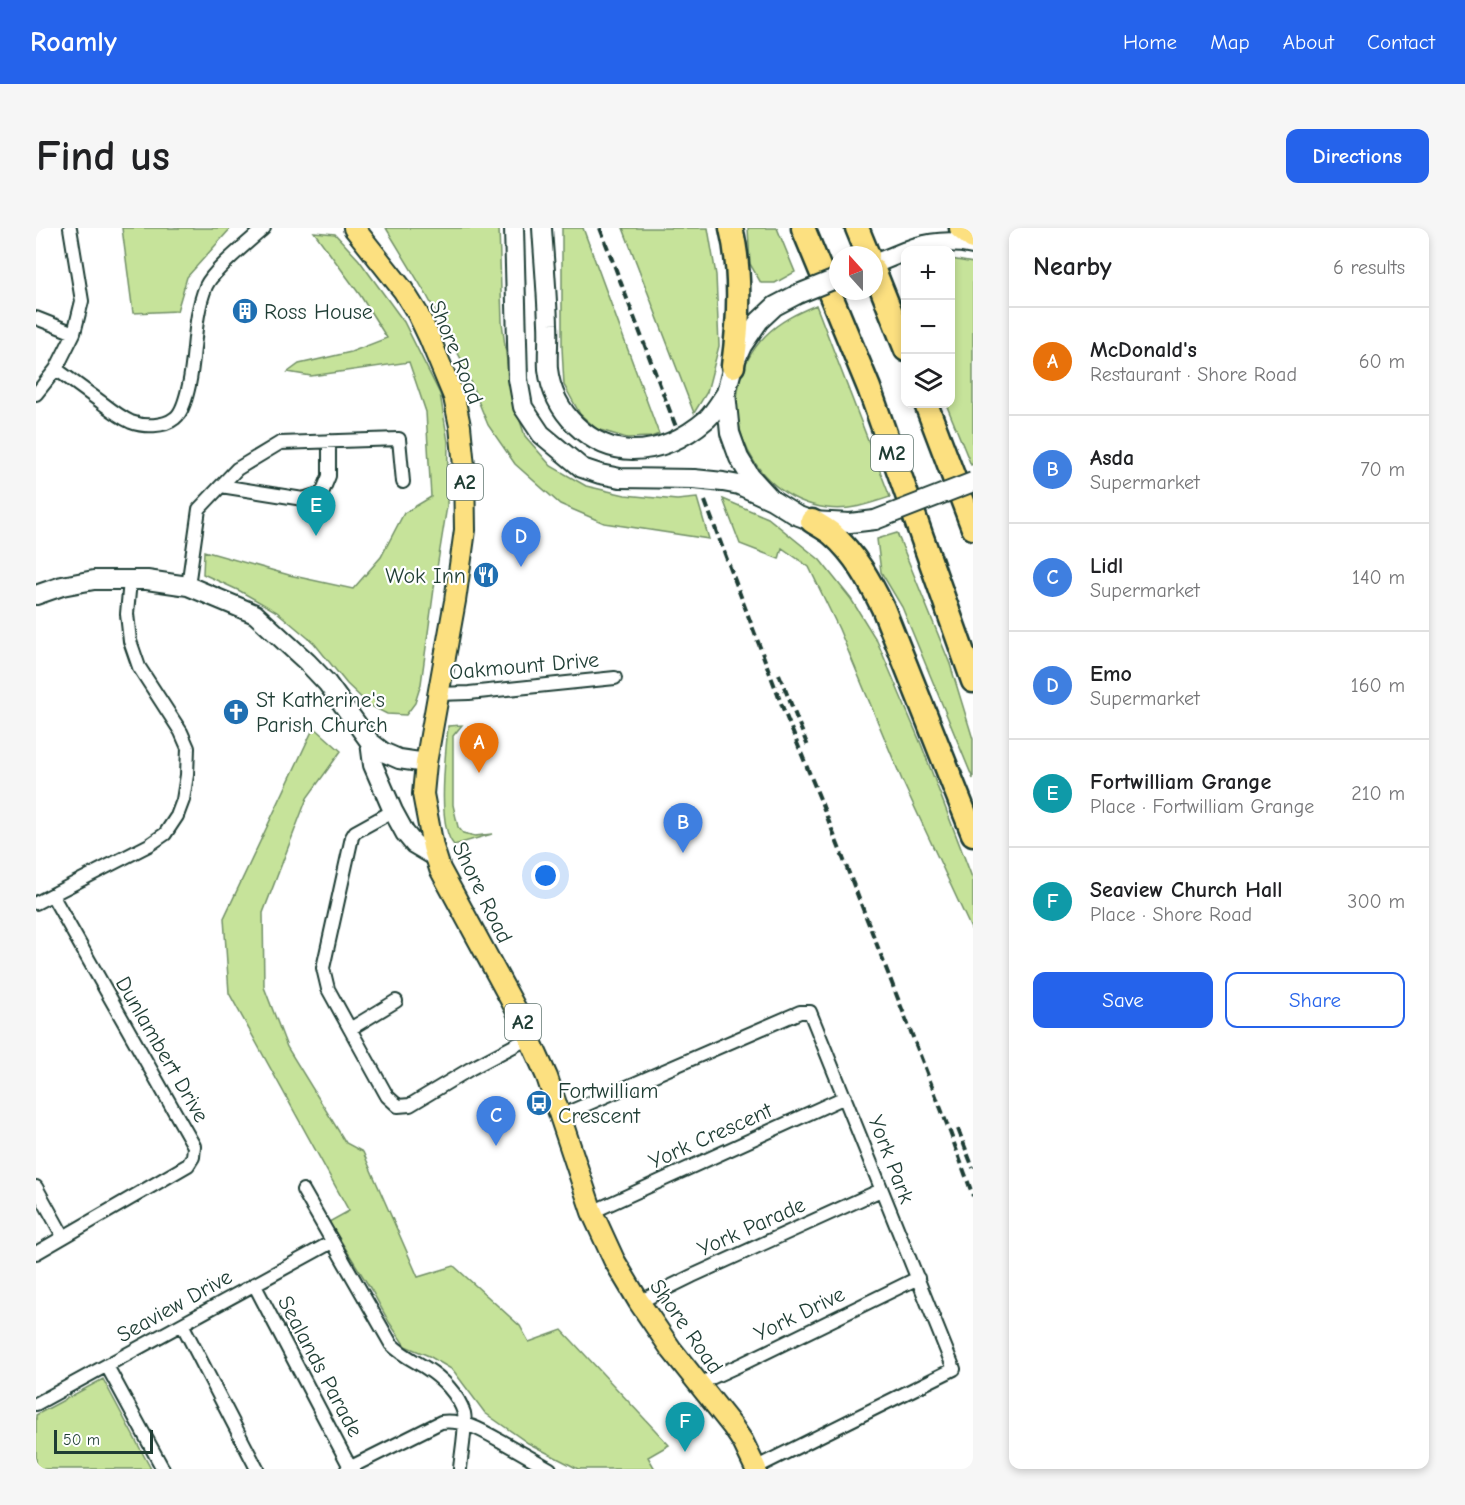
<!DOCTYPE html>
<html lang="en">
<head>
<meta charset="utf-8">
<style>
  body { margin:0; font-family:"Comic Neue",sans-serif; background:#f6f6f6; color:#202124 }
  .controls { position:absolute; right:18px; top:18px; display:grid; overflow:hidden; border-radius:12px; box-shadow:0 3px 9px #0003 }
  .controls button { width:54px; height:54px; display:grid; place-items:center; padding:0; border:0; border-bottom:2px solid #e0e0e0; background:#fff; color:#202124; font:30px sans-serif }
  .compass { position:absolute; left:793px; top:18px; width:54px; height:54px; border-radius:50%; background:#fff; box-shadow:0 3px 9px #0003; rotate:339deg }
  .scale { position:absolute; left:18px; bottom:15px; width:99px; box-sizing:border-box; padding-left:6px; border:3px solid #1f3d34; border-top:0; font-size:16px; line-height:21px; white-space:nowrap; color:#1f3d34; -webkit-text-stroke:4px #fff; paint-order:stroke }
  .you { position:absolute; left:510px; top:648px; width:21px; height:21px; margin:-15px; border:4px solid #fff; border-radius:50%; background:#1a73e8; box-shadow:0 0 0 9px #1a73e833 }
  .badge { display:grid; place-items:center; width:39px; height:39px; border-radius:50%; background:#2563eb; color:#fff; font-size:20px; font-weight:700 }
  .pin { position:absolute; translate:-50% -50px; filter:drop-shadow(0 2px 3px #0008) }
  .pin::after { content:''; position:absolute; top:32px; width:21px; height:18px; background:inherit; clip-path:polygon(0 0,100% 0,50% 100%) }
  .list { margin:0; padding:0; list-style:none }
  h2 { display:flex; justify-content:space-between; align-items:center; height:78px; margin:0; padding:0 24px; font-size:26px }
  h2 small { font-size:20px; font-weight:400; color:#757577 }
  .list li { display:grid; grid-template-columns:39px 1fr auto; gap:18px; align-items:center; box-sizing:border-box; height:108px; padding:0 24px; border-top:2px solid #e0e0e0 }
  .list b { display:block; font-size:22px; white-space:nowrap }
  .list p { margin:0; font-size:20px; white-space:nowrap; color:#757577 }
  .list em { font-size:20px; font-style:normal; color:#757577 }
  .actions { display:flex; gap:12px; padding:18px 24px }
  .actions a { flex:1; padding:14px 0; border:2px solid #2563eb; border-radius:12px; text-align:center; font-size:21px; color:#2563eb }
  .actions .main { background:#2563eb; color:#fff }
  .icon { flex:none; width:33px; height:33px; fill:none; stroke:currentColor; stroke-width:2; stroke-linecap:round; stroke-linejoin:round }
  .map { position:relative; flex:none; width:937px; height:1241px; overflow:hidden; border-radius:12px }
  header { display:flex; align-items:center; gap:36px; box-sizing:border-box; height:84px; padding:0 30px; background:#2563eb; color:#fff }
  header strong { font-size:28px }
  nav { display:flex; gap:33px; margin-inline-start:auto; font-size:21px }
  .intro { display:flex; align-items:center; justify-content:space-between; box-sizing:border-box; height:144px; padding:0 36px }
  h1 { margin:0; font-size:42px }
  .button { padding:15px 27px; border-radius:12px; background:#2563eb; color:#fff; font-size:21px; font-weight:700 }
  main { display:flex; gap:36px; padding:0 36px }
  aside { flex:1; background:#fff; border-radius:12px; box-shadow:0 3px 9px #0003 }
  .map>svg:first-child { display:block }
  .green { fill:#c6e39a; stroke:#729067; stroke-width:1.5 }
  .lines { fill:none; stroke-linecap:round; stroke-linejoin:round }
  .street-casing { stroke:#1f3d34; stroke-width:16 }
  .secondary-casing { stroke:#1f3d34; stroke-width:22 }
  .primary-casing { stroke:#1f3d34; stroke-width:24 }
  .highway-casing { stroke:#1f3d34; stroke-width:27 }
  .street { stroke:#fff; stroke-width:12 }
  .secondary { stroke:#fff; stroke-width:18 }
  .primary { stroke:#fce080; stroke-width:20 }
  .highway { stroke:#fce080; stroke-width:22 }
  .rail { stroke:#1f3d34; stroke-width:4; stroke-dasharray:9 4.5; stroke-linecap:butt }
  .secondary-bridge-casing { stroke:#1f3d34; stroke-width:22; stroke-linecap:butt }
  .secondary-bridge { stroke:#fff; stroke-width:18 }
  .labels { text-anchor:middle; stroke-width:4.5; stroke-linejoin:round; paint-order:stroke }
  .shield { fill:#fff; stroke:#627771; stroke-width:1.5 }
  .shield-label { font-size:21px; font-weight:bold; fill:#1f3d34 }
  .poi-label { font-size:22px; fill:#1f3d34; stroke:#fff; text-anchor:start }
  .street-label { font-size:22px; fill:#1f3d34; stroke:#fff }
</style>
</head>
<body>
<header>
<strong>Roamly</strong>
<nav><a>Home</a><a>Map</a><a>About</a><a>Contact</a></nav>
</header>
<div class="intro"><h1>Find us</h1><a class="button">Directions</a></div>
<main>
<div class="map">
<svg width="937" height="1241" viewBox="0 0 937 1241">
  <rect width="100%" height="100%" fill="#fff"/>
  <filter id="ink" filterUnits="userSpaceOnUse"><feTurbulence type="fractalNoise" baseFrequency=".0167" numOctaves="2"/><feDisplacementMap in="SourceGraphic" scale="12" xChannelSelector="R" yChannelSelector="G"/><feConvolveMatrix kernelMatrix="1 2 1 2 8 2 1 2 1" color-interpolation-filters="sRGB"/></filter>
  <g filter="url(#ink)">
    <path class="green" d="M 86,0 L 195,0 L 151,49 L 141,83 L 97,85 Z
      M 350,0 L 463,0 L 466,94 L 475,165 L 489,208 L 515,238 L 550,258 L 589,267 L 641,272 L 661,270 L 673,311 L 568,295 L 524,276 L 479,236 L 452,197 L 425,131 L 390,66 Z
      M 526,0 L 547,0 L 623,206 L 615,209 L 591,210 L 561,201 L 544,186 L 528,157 L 526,119 Z
      M 587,0 L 672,0 L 680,47 L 683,118 L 671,164 L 658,185 Z
      M 712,0 L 741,0 L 759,44 L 739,55 L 725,55 L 714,36 Z
      M 278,4 L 299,6 L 323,32 L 368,94 L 404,166 L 412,214 L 411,278 L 400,346 L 385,456 L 379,475 L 370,487 L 351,486 L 333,477 L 311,456 L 278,415 L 241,384 L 204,363 L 167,346 L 168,323 L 253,347 L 317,361 L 345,329 L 368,285 L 395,269 L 390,184 L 373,134 L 275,148 L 252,144 L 263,136 L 315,124 L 351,110 L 324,67 Z
      M 915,31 L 937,35 L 937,236 L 935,237 L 910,176 L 914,176 Z
      M 780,77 L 854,269 C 833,276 813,283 791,280 C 709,269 671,168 729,108 C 744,93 761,85 780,77 Z
      M 687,271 L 732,290 L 784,332 L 815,371 L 841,413 L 885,516 L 937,652 L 937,705 L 866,552 L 803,401 L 773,339 L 746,320 L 743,331 L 704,316 Z
      M 861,305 L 914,436 L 937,511 L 937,551 L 866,379 L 845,344 L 841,311 Z
      M 426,497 L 417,508 L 417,577 L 422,599 L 427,605 L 439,608 L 456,606 L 418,617 C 400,598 410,524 412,498 Z
      M 278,499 L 305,523 L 271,570 L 227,685 L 228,759 L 251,819 L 310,915 L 327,924 L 382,1049 L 418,1038 L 484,1098 L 493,1114 L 526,1102 L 633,1217 L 612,1229 L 619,1241 L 542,1241 L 492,1215 L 449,1185 L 417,1142 L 393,1128 L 369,1118 L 353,1094 L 336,1063 L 293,994 L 313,983 L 193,765 L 188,690 Z
      M 67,1151 L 115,1241 L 0,1241 L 0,1187 Z"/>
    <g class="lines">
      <g class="street-casing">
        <path id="street" d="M 0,90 L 38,105
          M 20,141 C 35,152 50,163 65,174 C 74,181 84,189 95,194 C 108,199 128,199 139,190 C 147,184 151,166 153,157 C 160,124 157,90 170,58 C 177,42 214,13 228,0
          M 0,166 L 20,141 L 38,105 L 46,73 L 34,0
          M 185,258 L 267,271 L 286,265 L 293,248 L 293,213
          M 152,358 L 163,281 L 201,241 L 244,215 L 363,211 L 367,254
          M 402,466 L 433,465 L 579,450
          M 357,583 L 319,604 L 316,609 L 287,740 L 292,761 L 314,801 L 360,773
          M 0,675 L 113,617 L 129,606 L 141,588 L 147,572 L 151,547 L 152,520 L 145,504 L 103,439 L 94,413 L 91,386 L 94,352
          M 314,801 L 351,868 L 362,878 L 374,877 L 434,841 L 493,810
          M 524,888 L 764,784 L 774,784 L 918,1141 L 719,1240
          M 0,959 L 27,1008
          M 267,962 L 355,1116 C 367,1128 376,1131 390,1140 C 406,1150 422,1166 428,1185 C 431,1197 425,1227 424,1241
          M 556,984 L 809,869
          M 0,1025 L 152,937 L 157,929 L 158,918 L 16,667
          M 218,1056 L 315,1241
          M 603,1074 L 656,1048 L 845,962
          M 146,1096 L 221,1241
          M 71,1138 L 127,1241
          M 663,1158 L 675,1150 L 708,1135 L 882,1050
          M 0,1176 L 296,1014
          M 311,1241 L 405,1194 C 430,1191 450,1205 472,1217 C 486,1225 500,1233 514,1241"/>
      </g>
      <g class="secondary-casing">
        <path id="secondary" d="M 478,0 L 482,151 L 487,179 L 505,206 L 546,240 L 564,246 L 584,250 L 658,251 L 687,254 L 703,257 L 736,272
          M 506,0 C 508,32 511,64 512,96 C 513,111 511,126 512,141 C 517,184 553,221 597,222 C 624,222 650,209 671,191 C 678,184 684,174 690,165
          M 872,22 C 892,14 916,12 937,17
          M 838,36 L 870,23
          M 762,66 L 739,78 L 723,93 L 706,118 L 697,138 L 690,165 L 694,205 L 703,230 L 714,248 L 736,272 L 760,287 L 776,293 L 814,295 L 839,292
          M 0,367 L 26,358 L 58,352 L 111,352 L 152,358 L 219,386 L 271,434 L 291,455 L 334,514 L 347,524 L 363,531 L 390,535
          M 334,514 L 337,537 L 357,583 L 369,605 L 378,616 L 400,629"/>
      </g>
      <g class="primary-casing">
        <path id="primary" d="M 318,0 L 367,62 L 382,86 L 393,109 L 418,169 L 424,198 L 428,238 L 429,302 L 419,373 L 390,535 L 387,566 L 397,619 L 404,641 L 483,787 L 511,849 L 556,984 L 578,1032 L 603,1074 L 635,1121 L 697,1199 L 707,1214 L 720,1241"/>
      </g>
      <g class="highway-casing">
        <path id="highway" d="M 695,0 C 706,44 703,94 697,138
          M 767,0 L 833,160 L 937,453
          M 821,0 L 832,27
          M 925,0 L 937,10
          M 838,42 L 870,122
          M 890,176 L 937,300
          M 776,293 C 782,297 790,301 796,306 C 819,326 834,353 847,380 L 937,606"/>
      </g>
      <use href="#street" class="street"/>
      <use href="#secondary" class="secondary"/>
      <use href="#primary" class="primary"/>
      <use href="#highway" class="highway"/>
      <path class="rail" d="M 564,0 L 640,199
        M 669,273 L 748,483 L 784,571 L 914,904 L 937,968
        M 743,446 L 773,521
        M 922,901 L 937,940"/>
      <g class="secondary-bridge-casing">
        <path id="secondary-bridge" d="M 762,66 L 802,50
          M 839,292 L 937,254"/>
      </g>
      <use href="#secondary-bridge" class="secondary-bridge"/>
    </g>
  </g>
  <defs>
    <g id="building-disc" transform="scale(1.35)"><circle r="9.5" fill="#1f6fb2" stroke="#fff"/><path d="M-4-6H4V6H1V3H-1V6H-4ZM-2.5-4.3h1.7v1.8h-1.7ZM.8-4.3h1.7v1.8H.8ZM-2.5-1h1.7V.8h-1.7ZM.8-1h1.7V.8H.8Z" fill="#fff"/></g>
    <g id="restaurant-disc" transform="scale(1.35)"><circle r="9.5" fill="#1f6fb2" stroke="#fff"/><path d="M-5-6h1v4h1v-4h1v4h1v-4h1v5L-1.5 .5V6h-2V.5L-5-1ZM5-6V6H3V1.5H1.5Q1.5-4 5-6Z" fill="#fff"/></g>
    <g id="church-disc" transform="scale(1.35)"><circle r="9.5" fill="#1f6fb2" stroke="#fff"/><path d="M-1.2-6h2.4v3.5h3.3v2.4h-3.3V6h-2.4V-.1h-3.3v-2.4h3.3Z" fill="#fff"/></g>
    <g id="bus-disc" transform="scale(1.35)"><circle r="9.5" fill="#1f6fb2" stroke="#fff"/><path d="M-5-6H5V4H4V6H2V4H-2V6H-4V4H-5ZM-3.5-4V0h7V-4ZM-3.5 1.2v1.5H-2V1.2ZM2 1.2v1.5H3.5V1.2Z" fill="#fff"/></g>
  </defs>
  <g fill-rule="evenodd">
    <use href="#building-disc" x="209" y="83"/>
    <use href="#restaurant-disc" x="450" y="347"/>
    <use href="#church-disc" x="200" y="484"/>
    <use href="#bus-disc" x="503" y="875"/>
  </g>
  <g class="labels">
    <g class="shield">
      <rect x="835" y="207" width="42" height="36" rx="4.5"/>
      <rect x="411" y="236" width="36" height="36" rx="4.5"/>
      <rect x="469" y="776" width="36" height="36" rx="4.5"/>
    </g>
    <g class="shield-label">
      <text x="856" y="232">M2</text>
      <text x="429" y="261">A2</text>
      <text x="487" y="801">A2</text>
    </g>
    <g class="poi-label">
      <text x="228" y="91">Ross House</text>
      <text x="430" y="355" text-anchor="end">Wok Inn</text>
      <text x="220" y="479">St Katherine's<tspan x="220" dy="25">Parish Church</tspan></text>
      <text x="522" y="870">Fortwilliam<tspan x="522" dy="25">Crescent</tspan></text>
    </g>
    <g class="street-label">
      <text transform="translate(421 124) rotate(68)" y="8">Shore Road</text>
      <text transform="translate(488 437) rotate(-5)" y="8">Oakmount Drive</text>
      <text transform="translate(447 664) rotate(64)" y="8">Shore Road</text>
      <text transform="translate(127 821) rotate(60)" y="8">Dunlambert Drive</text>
      <text transform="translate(674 907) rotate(-24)" y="8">York Crescent</text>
      <text transform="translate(856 931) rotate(69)" y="8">York Park</text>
      <text transform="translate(715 998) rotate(-24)" y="8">York Parade</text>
      <text transform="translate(138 1077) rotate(-29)" y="8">Seaview Drive</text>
      <text transform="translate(763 1085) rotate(-26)" y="8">York Drive</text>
      <text transform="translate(651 1098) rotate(55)" y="8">Shore Road</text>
      <text transform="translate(285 1138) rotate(62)" y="8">Sealands Parade</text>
    </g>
  </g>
</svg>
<div class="controls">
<button>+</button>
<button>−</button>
<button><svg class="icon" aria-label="layers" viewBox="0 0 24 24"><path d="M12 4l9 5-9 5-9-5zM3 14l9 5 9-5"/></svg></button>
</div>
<svg class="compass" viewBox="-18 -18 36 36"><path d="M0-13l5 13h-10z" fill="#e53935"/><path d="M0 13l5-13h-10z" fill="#757577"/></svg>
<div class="scale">50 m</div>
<div class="you"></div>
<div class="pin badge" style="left:443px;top:545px;background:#e8710a">A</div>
<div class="pin badge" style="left:647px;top:625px;background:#3f7fe0">B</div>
<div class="pin badge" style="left:460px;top:918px;background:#3f7fe0">C</div>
<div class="pin badge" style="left:485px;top:339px;background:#3f7fe0">D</div>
<div class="pin badge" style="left:280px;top:308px;background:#0f9aa8">E</div>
<div class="pin badge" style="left:649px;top:1224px;background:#0f9aa8">F</div>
</div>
<aside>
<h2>Nearby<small>6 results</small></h2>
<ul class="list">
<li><span class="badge" style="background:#e8710a">A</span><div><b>McDonald's</b><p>Restaurant · Shore Road</p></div><em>60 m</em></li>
<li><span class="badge" style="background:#3f7fe0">B</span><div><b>Asda</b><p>Supermarket</p></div><em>70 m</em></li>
<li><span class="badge" style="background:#3f7fe0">C</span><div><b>Lidl</b><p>Supermarket</p></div><em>140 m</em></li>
<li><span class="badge" style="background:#3f7fe0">D</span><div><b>Emo</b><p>Supermarket</p></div><em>160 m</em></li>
<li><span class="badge" style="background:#0f9aa8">E</span><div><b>Fortwilliam Grange</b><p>Place · Fortwilliam Grange</p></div><em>210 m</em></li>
<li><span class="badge" style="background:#0f9aa8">F</span><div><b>Seaview Church Hall</b><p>Place · Shore Road</p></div><em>300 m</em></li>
</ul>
<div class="actions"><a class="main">Save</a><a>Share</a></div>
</aside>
</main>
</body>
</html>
